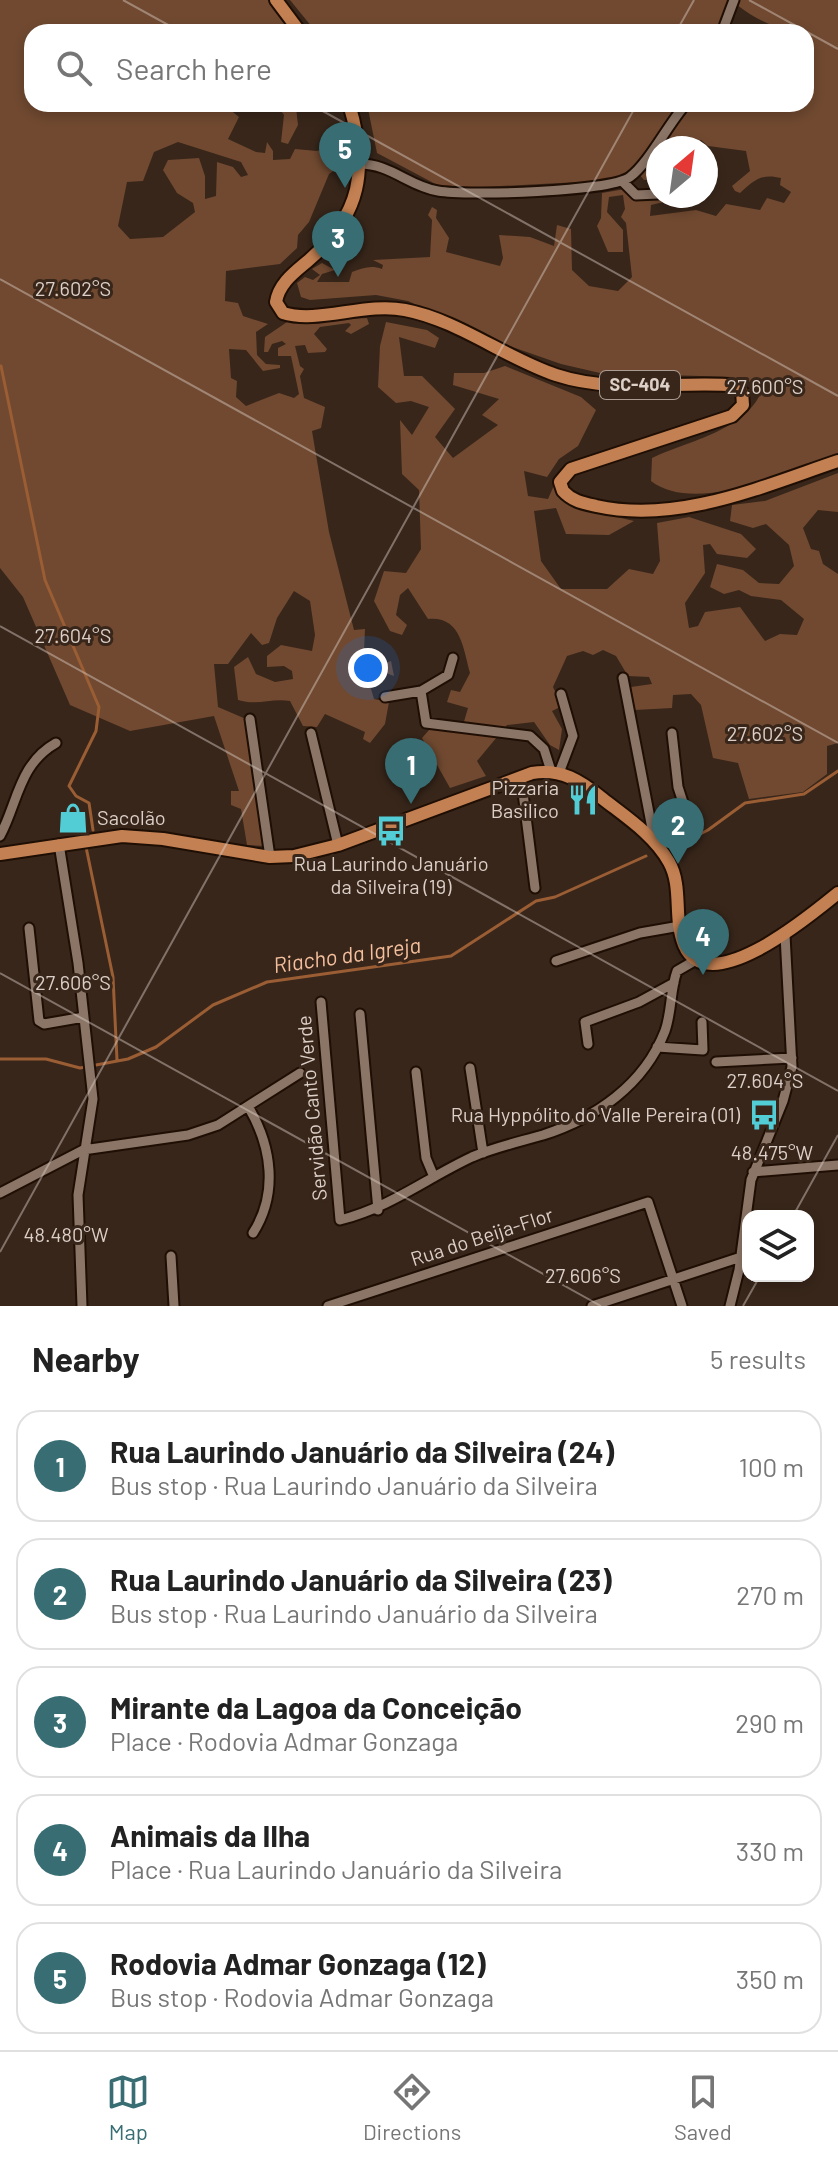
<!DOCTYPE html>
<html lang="en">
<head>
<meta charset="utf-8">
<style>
  body { margin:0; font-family:Barlow,sans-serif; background:#f2f2f2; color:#222 }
  .controls { position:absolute; right:24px; bottom:24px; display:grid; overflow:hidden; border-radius:16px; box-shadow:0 4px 12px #0003 }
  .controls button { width:72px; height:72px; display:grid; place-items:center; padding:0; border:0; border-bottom:2px solid #e0e0e0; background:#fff; color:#222; font:40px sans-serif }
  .compass { position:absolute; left:646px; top:136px; width:72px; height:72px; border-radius:50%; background:#fff; box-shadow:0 4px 12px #0003; rotate:29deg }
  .you { position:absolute; left:368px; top:668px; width:28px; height:28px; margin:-20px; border:6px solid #fff; border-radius:50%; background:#1a73e8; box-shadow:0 0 0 12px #1a73e833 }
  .badge { display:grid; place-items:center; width:52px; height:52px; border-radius:50%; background:#386e73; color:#fff; font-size:26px; font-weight:700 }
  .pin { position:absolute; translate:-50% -66px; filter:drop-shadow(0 2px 4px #0008) }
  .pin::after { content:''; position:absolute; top:42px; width:28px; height:24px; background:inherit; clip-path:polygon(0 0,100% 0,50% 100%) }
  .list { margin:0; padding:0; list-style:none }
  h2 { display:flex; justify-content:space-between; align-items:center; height:104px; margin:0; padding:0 32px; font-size:34px }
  h2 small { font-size:26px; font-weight:400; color:#767676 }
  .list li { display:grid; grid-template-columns:52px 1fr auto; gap:24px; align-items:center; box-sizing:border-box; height:112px; margin:0 16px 16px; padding:0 16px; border:2px solid #e0e0e0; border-radius:24px }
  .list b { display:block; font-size:30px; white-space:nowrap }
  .list p { margin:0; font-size:26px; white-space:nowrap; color:#767676 }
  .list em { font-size:26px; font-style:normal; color:#767676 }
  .icon { flex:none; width:44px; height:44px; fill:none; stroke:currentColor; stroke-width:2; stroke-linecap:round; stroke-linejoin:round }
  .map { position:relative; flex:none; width:838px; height:1306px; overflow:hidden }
  .search { position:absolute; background:#fff; box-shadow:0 4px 12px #0003; left:24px; right:24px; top:24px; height:88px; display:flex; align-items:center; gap:20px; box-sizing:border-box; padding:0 28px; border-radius:24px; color:#767676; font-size:30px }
  .sheet { height:744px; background:#fff }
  nav { display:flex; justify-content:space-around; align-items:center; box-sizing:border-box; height:112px; border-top:2px solid #e0e0e0; background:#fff; font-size:22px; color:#767676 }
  nav a { display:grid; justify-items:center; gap:4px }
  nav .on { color:#386e73 }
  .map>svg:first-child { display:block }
  .green { fill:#704930; fill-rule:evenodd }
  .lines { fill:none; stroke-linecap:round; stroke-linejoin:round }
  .stream { stroke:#9a5d34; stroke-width:3 }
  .minor-casing { stroke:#1f0e04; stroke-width:13 }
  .major-casing { stroke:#1f0e04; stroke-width:16 }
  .minor { stroke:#8b7567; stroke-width:9 }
  .major { stroke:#c38052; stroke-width:12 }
  .ticks { fill:none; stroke:#dbcfc7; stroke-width:2; stroke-opacity:0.45 }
  .labels { text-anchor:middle; stroke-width:6; stroke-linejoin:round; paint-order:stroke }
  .shield { fill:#38261a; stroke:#aa9c93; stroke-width:2 }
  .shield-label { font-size:18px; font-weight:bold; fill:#dbcfc7 }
  .poi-label { font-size:20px; fill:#dbcfc7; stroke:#38261a; text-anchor:end }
  .street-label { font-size:20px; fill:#dbcfc7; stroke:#38261a }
  .water-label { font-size:22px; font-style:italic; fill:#f4bf9d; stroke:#38261a }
  .ticks-label { font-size:20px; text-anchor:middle; fill:#dbcfc7; stroke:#38261a; stroke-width:6; stroke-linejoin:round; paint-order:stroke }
</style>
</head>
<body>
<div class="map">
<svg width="838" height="1306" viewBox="0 0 838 1306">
  <rect width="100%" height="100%" fill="#38261a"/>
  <path class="green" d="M 0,0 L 268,0 L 292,32 L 32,32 L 32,104 L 223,104 L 239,117 L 228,139 L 256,152 L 265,153 L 267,142 L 273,151 L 273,160 L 290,159 L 295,149 L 317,151 L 333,145 L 343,149 L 343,164 L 329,174 L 309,222 L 298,235 L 297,248 L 280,264 L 226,271 L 225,301 L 238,303 L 243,316 L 268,324 L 256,332 L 257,355 L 266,364 L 280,365 L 280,368 L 263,371 L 246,350 L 229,349 L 231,378 L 237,381 L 236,397 L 246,406 L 279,393 L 294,398 L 299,394 L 291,356 L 278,356 L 278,348 L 286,344 L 282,341 L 272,344 L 268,352 L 264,352 L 265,337 L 287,322 L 367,318 L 369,324 L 351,334 L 345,331 L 351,325 L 349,323 L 320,327 L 314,334 L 327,349 L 325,352 L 308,353 L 305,345 L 295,346 L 300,366 L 304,369 L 300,376 L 304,398 L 325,407 L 321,428 L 312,431 L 329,532 L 354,630 L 365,629 L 364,651 L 375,667 L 391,661 L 394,676 L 380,671 L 368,679 L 374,699 L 389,702 L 385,724 L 370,743 L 363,739 L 365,732 L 325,714 L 317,727 L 303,726 L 290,701 C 271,698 257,706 238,700 L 234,667 L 248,657 L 256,674 L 275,682 L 293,679 L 292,671 L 284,666 L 267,667 L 267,656 L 281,645 L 312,651 L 315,635 L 310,601 L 294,591 L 277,618 L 269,643 L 262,645 L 251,633 L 228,664 L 214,664 L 218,707 L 246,719 L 265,846 L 247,845 L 241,809 L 231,805 L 231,791 L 239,791 L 214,716 L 130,731 L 70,705 L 23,597 L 0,568 ZM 178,142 L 241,162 L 248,175 L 241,177 L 233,167 L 217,162 L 216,196 L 205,199 L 205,176 L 199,158 L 168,160 L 163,170 L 177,193 L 193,203 L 195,212 L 163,237 L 130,239 L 118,226 L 127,182 L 143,181 L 154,152 Z
    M 290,0 L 729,0 L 717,32 L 316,32 Z
    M 739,0 L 838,0 L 838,456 C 792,472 694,515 651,481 L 652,458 C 688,441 747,430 762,390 L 754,383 L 732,377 L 600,373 L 561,364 L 495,341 L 408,301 L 376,295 L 310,300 L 301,297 L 297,283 L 305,277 L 313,280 L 320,275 L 312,269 L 322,263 L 335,270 L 322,274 L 317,282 L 349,282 L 352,272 C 363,268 371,265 382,269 L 383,265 L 373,260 L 430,257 L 432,220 L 428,215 L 432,207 L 437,210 L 436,218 L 449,238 L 446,252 L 500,266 L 503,258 L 499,235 L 530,237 L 554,246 L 557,225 L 571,229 L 572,270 L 589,286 L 618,291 L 632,277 L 626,223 L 621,217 L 625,209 L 623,195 L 609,197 L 607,212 L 623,230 L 623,252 L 608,252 L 597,226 L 601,218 L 602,193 L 625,189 L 662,196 L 664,202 L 651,205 L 650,216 L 696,210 L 716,216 L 726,204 L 760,210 L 767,198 L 784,203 L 791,192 L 780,185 L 781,178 C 762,173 754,180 740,193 L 735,191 L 732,186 L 750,171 L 746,151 L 708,146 L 701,140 L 687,148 L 658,148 L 658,180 L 644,180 L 638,173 L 665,132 L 691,104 L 806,104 L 806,32 C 781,32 758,21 737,5 Z
    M 276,104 L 299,104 L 296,107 L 298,125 L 288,144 L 281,142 L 284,115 Z
    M 367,104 L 680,104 C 659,128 643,163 617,180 L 463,188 L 441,187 L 377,153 Z
    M 386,322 L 427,330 L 439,338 L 435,348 L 399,337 L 404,376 L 422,376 L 455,409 L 435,437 L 453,458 L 498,425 L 482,415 L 499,399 L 453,385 L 454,373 L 484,373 L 505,366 L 581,397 L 596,410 L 578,446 L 559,459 L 547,477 L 524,471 L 528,496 L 548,499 L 555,483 L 560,499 L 574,507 L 634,521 L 609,535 L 566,534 L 556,508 L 534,511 L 541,561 L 561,589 L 607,589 L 629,569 L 653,574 L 660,561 L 657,523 L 689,517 L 741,534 L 756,549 L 747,558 L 717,554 L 710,544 L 703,545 L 705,573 L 685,603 L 689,628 L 698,626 L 705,612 L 740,607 L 765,641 L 780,634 L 797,635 L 804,619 L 781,600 L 751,596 L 739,590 L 724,594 L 710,587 L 717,564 L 743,570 L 759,583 L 779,584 L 794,566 L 789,545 L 766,524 L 753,528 L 730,521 L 732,505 L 765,501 L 838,473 L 838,512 L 818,510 L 803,528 L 811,549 L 819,551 L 823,564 L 838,574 L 838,743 L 827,746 L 827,774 L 803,792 L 749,799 L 738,763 L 713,758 L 701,705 L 691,694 L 673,695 L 672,708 L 635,710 L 631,687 L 652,684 L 649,677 L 628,676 L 616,656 L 603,650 L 593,655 L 583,651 L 567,656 L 553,687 L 562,706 L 552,711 L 562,729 L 559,750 L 550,745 L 534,722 L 507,725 L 477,761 L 486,776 L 450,788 L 422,738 L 437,721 L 463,725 L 468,708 L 447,702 L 451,690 L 460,692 L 470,673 C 463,648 461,616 428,619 L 408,588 L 400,595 L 396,615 L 407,625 L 402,635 L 390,631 L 374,601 L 384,571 L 406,573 L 421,549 L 419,490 L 402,474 L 400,420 L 412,435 L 429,407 L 411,401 L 396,403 L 378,387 L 380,346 Z"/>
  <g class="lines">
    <path class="stream" d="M 1,366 L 45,580 L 99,707 L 96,731 L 69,786 L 76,796 L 89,803 L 93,830
      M 86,847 L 113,977 L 117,1060
      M 675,847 L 708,830 L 745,803 L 804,794 L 838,771
      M 0,1059 L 46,1059 L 80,1068 L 128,1059 L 156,1047 L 213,1005 L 267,982 L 451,956 L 536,901 L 555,897 L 646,856"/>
    <g class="minor-casing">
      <path id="minor" d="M 722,32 L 734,0
        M 358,164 C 390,163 408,186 438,191 C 467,196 610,192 630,177 C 649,163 668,124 686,104
        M 623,182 L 636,195 L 658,194
        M 453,658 L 448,675 L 421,691 L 426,723 L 530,736 L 544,749 L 551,771
        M 623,678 L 655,844
        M 385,697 L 421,691
        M 250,719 L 270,857
        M 311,733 L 338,845
        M 559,773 L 573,736 L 561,694
        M 521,777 L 535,888
        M 0,836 C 18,802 19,764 56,743
        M 59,844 L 78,963 L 93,1099 L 78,1195 L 82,1306
        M 659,847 L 689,821 L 678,787 L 672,733
        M 29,928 L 39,1021 L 44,1024 L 84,1017
        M 556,961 L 640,933 L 680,926
        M 321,1002 L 340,1220 C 391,1207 425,1179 472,1157 C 495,1147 519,1142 543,1135 C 596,1118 644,1085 665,1031 C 672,1011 670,990 677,971 L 696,960
        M 360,1014 L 378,1210
        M 588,1044 L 585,1022 L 639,1002 L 674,983
        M 657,1047 L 703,1050 L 702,1022
        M 716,1062 L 792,1058
        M 470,1068 L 483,1153
        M 416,1072 L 426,1158 L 434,1177
        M 249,1108 C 272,1147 278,1194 253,1233
        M 753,1172 L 838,1165
        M 0,1193 L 83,1150 L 188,1135 L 218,1125 L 300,1073
        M 171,1256 L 174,1306
        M 328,1306 L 648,1202 L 682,1306
        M 592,1306 L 741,1257
        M 730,1306 L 739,1270 L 751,1180 L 783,1101 L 792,1067 L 785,935"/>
    </g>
    <g class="major-casing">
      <path id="major" d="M 276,0 L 300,32
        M 349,104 C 369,169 361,215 309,260 C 295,272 279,283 276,302 L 283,313 C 318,324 365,302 405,310 C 458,320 505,358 556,375 C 611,393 670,382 727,385 L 742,392 L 743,405 L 732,416 L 571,469 L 560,482 L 563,491 C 572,501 583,503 596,506 C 678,524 761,487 838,461
        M 0,854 L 122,836 L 163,839 L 270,857 L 294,856 L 338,845 L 532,773 C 561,768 581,781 603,799 C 626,817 654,835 669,862 C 683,887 673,918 684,945 C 708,1002 812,914 838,893"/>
    </g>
    <use href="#minor" class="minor"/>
    <use href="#major" class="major"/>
  </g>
  <path class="ticks" d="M 123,0 L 181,32M 749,0 L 838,49M 676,32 L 694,0M 310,104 L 838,396M 0,279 L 838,743M 0,626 L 838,1091M 0,973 L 601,1306M 793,1216 L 838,1135M 0,1252 L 637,104M 743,1306 L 760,1276"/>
  <defs>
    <g id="restaurant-bare" transform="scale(2.4)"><path d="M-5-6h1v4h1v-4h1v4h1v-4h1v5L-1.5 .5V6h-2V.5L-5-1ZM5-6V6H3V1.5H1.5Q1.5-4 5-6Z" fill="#52ccd5" stroke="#38261a" stroke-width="2.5" paint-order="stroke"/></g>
    <g id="shop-bare" transform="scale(2.4)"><path d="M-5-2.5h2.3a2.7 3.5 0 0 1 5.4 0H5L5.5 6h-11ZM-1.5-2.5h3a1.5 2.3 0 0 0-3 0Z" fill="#52ccd5" stroke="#38261a" stroke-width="2.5" paint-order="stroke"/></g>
    <g id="bus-bare" transform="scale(2.4)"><path d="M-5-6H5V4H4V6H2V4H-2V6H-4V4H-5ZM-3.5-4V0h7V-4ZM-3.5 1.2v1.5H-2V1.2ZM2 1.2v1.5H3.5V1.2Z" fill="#52ccd5" stroke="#38261a" stroke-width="2.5" paint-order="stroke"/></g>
  </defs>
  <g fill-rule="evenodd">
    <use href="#restaurant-bare" x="583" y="800"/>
    <use href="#shop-bare" x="73" y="818"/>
    <use href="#bus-bare" x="391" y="831"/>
    <use href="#bus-bare" x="764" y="1115"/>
  </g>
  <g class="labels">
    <rect class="shield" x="600" y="371" width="80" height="28" rx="6"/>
    <g class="shield-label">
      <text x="640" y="391">SC-404</text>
    </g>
    <g class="poi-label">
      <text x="559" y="795">Pizzaria<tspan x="559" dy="23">Basilico</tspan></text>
      <text x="97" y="825" text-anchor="start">Sacolão</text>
      <text x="391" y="871" text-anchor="middle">Rua Laurindo Januário<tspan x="391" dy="23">da Silveira (19)</tspan></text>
      <text x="740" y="1122">Rua Hyppólito do Valle Pereira (01)</text>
    </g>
    <g class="street-label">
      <text transform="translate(312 1108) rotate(-95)" y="7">Servidão Canto Verde</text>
      <text transform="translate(482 1237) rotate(-18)" y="7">Rua do Beija-Flor</text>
    </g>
    <g class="water-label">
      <text transform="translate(347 955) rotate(-8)" y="8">Riacho da Igreja</text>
    </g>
  </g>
  <g class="ticks-label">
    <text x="73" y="296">27.602°S</text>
    <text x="765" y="394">27.600°S</text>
    <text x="73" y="643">27.604°S</text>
    <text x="765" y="741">27.602°S</text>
    <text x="73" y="990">27.606°S</text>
    <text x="765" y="1088">27.604°S</text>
    <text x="772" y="1160">48.475°W</text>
    <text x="66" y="1242">48.480°W</text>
    <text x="583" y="1283">27.606°S</text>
  </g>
</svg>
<div class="controls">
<button><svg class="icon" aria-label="layers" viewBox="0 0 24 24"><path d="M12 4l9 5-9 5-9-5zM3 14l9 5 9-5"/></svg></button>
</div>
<svg class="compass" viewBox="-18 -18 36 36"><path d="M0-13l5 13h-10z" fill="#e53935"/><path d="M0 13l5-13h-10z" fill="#767676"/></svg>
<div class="you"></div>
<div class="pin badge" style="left:411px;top:804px">1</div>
<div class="pin badge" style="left:678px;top:864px">2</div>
<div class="pin badge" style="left:338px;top:277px">3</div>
<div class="pin badge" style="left:703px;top:975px">4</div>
<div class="pin badge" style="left:345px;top:188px">5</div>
<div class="search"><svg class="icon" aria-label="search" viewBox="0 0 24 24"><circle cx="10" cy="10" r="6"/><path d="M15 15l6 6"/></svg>Search here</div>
</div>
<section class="sheet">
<h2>Nearby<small>5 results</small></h2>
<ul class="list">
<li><span class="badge">1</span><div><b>Rua Laurindo Januário da Silveira (24)</b><p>Bus stop · Rua Laurindo Januário da Silveira</p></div><em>100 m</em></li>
<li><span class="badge">2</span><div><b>Rua Laurindo Januário da Silveira (23)</b><p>Bus stop · Rua Laurindo Januário da Silveira</p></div><em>270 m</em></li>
<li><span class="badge">3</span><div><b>Mirante da Lagoa da Conceição</b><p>Place · Rodovia Admar Gonzaga</p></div><em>290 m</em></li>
<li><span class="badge">4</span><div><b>Animais da Ilha</b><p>Place · Rua Laurindo Januário da Silveira</p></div><em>330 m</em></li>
<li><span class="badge">5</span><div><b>Rodovia Admar Gonzaga (12)</b><p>Bus stop · Rodovia Admar Gonzaga</p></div><em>350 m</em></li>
</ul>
</section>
<nav>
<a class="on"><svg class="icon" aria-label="map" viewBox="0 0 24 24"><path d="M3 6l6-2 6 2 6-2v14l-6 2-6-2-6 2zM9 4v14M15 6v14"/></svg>Map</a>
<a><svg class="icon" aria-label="directions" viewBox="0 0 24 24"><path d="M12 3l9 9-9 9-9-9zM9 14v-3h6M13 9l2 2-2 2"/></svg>Directions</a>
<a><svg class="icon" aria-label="saved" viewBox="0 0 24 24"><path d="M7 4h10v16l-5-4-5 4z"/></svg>Saved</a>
</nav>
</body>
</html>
